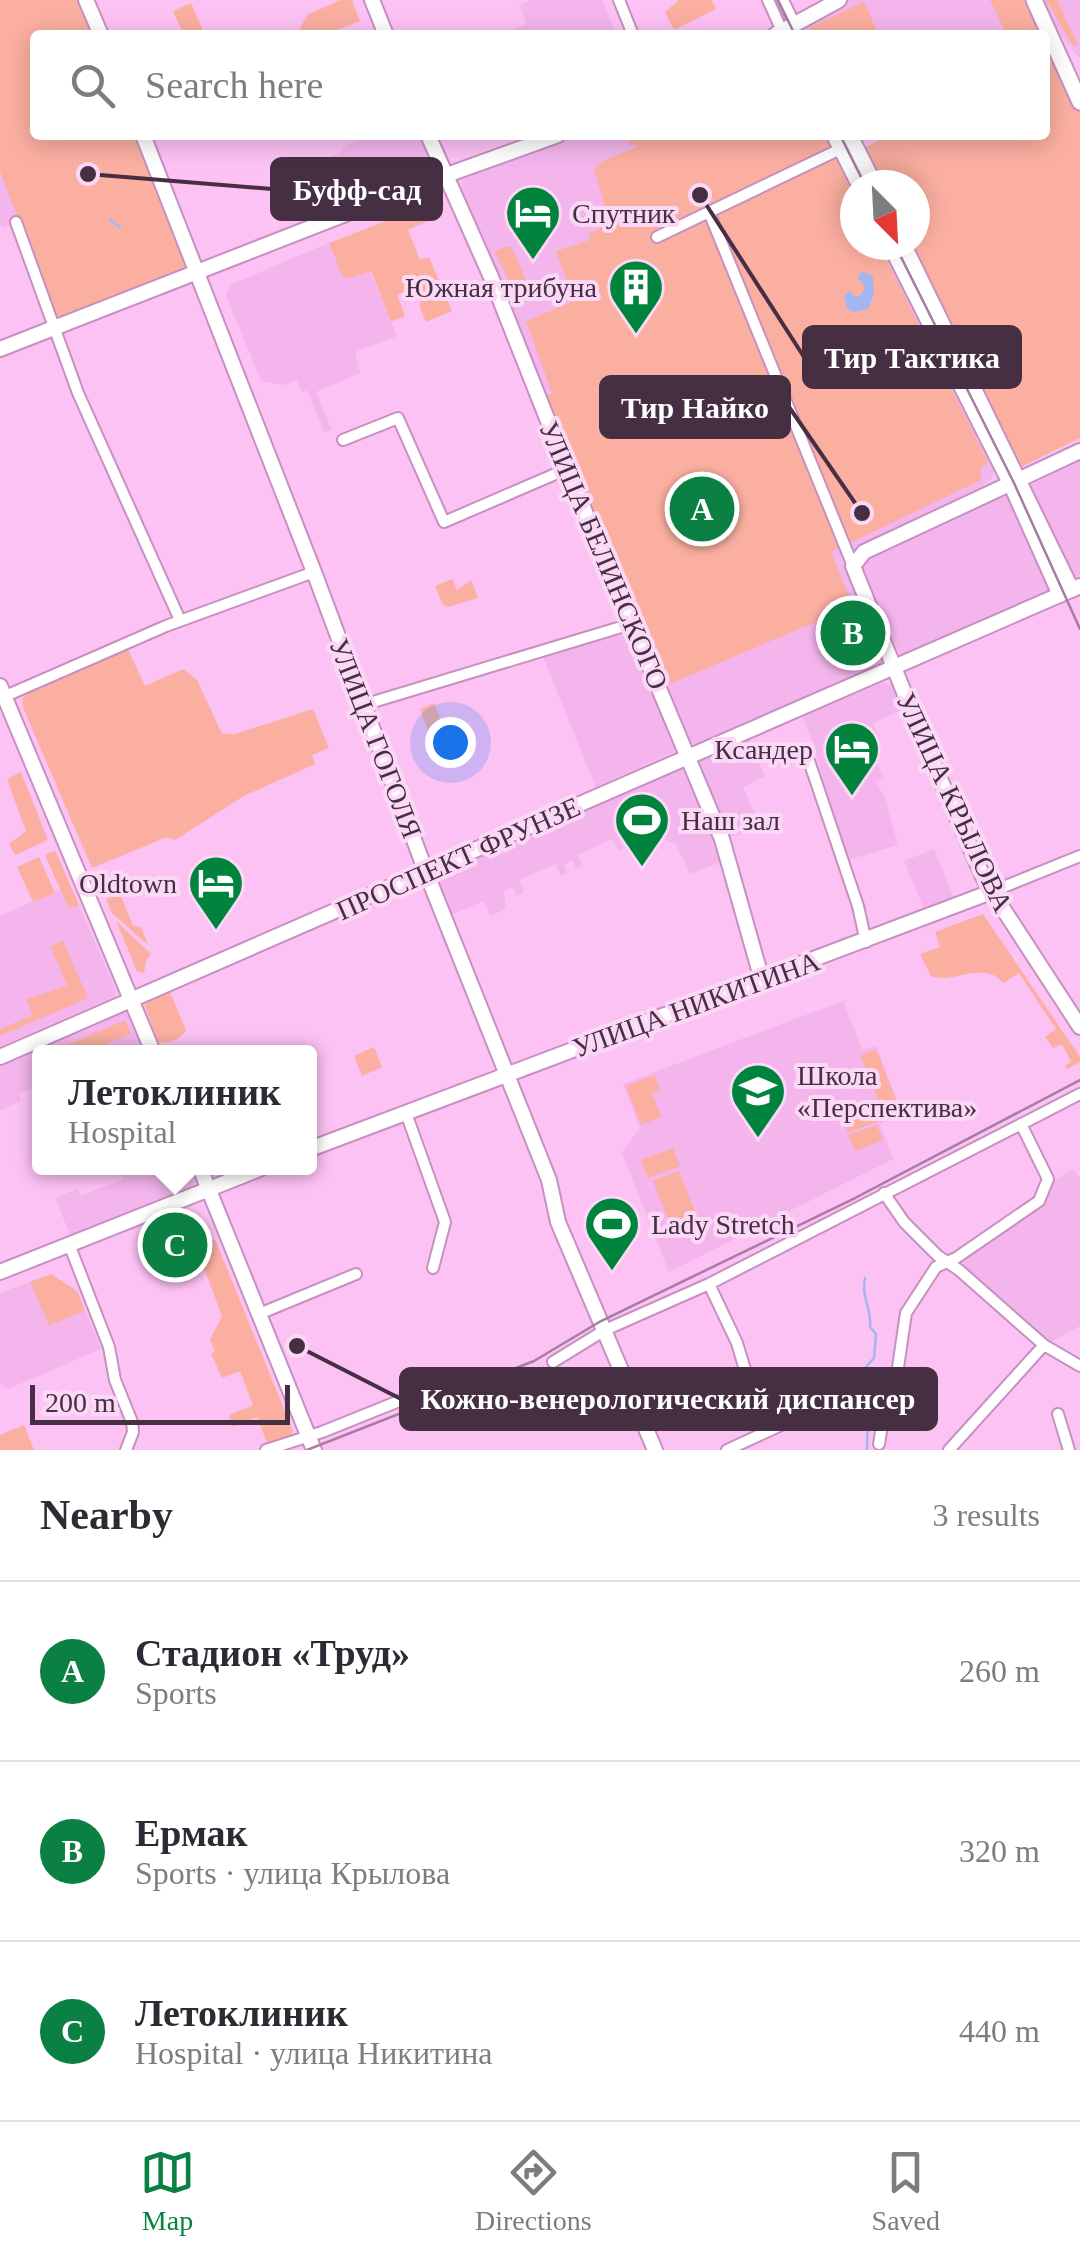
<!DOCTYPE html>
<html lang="en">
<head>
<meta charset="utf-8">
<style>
  body { margin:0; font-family:Georgia,serif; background:#f2f2f3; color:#2b2b33 }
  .compass { position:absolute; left:840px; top:170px; width:90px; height:90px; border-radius:50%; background:#fff; box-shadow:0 5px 25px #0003; rotate:156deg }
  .scale { position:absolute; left:30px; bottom:25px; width:260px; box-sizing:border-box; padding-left:10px; border:5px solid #462f43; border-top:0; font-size:28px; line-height:35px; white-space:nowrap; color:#462f43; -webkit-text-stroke:8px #fbd8f6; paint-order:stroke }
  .you { position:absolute; left:450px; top:742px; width:35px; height:35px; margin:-25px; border:8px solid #fff; border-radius:50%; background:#1a73e8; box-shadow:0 0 0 15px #1a73e833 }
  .badge { display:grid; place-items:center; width:65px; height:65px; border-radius:50%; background:#0b8043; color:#fff; font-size:32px; font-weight:700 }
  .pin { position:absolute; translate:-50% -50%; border:5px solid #fff; box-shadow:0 2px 10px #0006 }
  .popup { position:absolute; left:32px; top:1045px; width:285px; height:130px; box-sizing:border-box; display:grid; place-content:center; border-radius:10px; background:#fff; filter:drop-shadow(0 2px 8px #0005); font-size:32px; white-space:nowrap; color:#7c7c81 }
  .popup b { font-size:38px; color:#2b2b33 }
  .popup::after { content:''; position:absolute; left:50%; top:100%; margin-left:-20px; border:20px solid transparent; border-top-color:#fff }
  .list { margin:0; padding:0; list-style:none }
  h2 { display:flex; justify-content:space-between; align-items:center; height:130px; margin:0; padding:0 40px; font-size:42px }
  h2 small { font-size:32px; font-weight:400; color:#7c7c81 }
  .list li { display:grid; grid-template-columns:65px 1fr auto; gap:30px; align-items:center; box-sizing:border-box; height:180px; padding:0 40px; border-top:2px solid #e1e1e2 }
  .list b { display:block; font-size:38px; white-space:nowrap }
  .list p { margin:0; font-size:32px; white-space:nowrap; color:#7c7c81 }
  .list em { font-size:32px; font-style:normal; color:#7c7c81 }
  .icon { flex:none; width:55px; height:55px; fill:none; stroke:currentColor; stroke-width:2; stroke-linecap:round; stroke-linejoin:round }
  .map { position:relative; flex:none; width:1080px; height:1450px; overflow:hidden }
  .search { position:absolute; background:#fff; box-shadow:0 5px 25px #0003; left:30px; right:30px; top:30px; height:110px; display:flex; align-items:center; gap:25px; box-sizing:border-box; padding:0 35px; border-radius:10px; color:#7c7c81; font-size:38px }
  .sheet { height:670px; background:#fff }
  nav { display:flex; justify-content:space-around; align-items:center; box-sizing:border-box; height:140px; border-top:2px solid #e1e1e2; background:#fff; font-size:28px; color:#7c7c81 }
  nav a { display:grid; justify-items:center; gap:5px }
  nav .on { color:#0b8043 }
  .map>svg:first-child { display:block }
  .built { fill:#f3b5ec }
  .green { fill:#fbafa1 }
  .water { fill:#a3b6f2 }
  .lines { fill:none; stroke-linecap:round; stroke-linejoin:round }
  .stream { stroke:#a3b6f2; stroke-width:2.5 }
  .street-casing { stroke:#c790c0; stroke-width:14 }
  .secondary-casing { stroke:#c790c0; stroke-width:18 }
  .primary-casing { stroke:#c790c0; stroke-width:19 }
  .street { stroke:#fff; stroke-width:10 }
  .secondary { stroke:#fff; stroke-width:14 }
  .primary { stroke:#fff; stroke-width:15 }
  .tram { stroke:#a67da0; stroke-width:2.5 }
  .labels { text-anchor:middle; stroke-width:8; stroke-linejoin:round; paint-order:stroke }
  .poi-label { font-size:28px; fill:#462f43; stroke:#fbd8f6; text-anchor:start }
  .street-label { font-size:28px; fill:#462f43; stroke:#fbd8f6 }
  .leader { fill:none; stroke:#462f43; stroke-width:4 }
  .callout-dot { fill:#462f43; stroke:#fbd8f6; stroke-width:4 }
  .callout { fill:#462f43; stroke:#462f43; stroke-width:4 }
  .callout-label { font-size:30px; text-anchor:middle; font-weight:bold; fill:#fff }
</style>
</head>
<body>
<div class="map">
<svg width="1080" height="1450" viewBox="0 0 1080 1450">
  <rect width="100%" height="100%" fill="#fcc2f4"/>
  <path class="built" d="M 531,0 L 602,0 L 617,35 L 515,35 L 513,30 L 527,24 L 519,5 Z
    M 846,0 L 1023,0 L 1040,35 L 806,35 L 802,32 L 804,21 Z
    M 1043,0 L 1080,0 L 1080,59 L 1058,31 Z
    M 0,121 L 36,214 L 2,228 L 0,224 Z
    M 379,135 L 420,135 L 430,166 L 420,173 L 421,176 L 345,206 L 324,159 L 343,151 L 342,147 L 367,136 L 369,139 Z
    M 575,135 L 832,135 L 855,187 L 855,245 L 884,245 L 996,465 L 992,478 L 980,488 L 840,556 L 882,659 L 881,663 L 696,744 L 690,742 L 623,578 L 547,406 L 461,185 L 462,179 Z
    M 329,243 L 342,276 L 350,278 L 370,271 L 397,336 L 355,352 L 360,373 L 316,392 L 332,430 L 324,432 L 307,390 L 302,392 L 297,380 L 284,385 L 261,381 L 226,295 L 230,285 Z
    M 1080,461 L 1080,575 L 1072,578 L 1029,489 L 1030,485 Z
    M 1011,493 L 1052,590 L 900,655 L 861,564 Z
    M 619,635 L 632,641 L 676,746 L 673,752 L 596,787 L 543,657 Z
    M 884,682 L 894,687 L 903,709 L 873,723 L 879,739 L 869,744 L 884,778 L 876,782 L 885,798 L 898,845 L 844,861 L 814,745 L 802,716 Z
    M 749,739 L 765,776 L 743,787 L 760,826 L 727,839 L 699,764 L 703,759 Z
    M 682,768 L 724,861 L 690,874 L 676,844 L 653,835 L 633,844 L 629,836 L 620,840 L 624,848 L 618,851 L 612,839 L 578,855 L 582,867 L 576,869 L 573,861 L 569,862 L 564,865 L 567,873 L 561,876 L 556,864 L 519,880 L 524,892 L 517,895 L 513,887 L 504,891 L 506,909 L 490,916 L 484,901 L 448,916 L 435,876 Z
    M 934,849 L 955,902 L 926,914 L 904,861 Z
    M 70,885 L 116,990 L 115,996 L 0,1047 L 0,916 Z
    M 843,1001 L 862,1050 L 876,1046 L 903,1115 L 880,1124 L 893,1159 L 669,1272 L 622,1152 L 640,1128 L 623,1084 Z
    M 121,1011 L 130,1015 L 145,1052 L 109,1050 L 40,1052 L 40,1085 L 19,1094 L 21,1101 L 0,1111 L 0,1064 Z
    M 133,1168 L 190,1168 L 194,1182 L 188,1189 L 71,1237 L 55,1198 L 77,1189 L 81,1196 L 123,1179 L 121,1173 Z
    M 1074,1169 L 1080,1179 L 1080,1326 L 1051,1342 L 963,1270 L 964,1255 L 1039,1208 L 1053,1181 Z
    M 51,1274 L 77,1291 L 101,1349 L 8,1389 L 0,1383 L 0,1293 Z"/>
  <path class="green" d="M 0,0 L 82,0 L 96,35 L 35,35 L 35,135 L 138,135 L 191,267 L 57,321 L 0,171 Z
    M 341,0 L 352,0 L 360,21 L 324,35 L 296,35 L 308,14 Z
    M 679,0 L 712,0 L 716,9 L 674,30 L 665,12 Z
    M 990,0 L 1023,0 L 1038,30 L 1027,35 L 1007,35 Z
    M 1046,0 L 1057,0 L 1078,44 L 1073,46 Z
    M 864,1 L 876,29 L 864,35 L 812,35 L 809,28 Z
    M 191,3 L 205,35 L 184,35 L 173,11 Z
    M 1045,58 L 1055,64 L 1080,112 L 1080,438 L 1021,467 L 911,245 L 915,245 L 915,185 L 881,185 L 862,149 L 889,135 L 1045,135 Z
    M 627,135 L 824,135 L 855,198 L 855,245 L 879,245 L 988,462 L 980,470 L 981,480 L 831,552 L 853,606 L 670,684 L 547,406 L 547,396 L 552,393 L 526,321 L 574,301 L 556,251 L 590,240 L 588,234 L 600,229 L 598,222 L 608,218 L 594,169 L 605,160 L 637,147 L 636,144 L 631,146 Z
    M 435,202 L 441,215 L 408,230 L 420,260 L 429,257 L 452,311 L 426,322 L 420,308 L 420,286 L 397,295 L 405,316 L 391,322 L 371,271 L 350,278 L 342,276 L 329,243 Z
    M 506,246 L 512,248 L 527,282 L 525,289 L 515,293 L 495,252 Z
    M 452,579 L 457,590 L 471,580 L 478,598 L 448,607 L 443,605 L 435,586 Z
    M 127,647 L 145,686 L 183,669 L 197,680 L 222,734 L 235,734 L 313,709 L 329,748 L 312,755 L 315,764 L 244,796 L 175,840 L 167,837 L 92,868 L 24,710 L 22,699 L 32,689 Z
    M 434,703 L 447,737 L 433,743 L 420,709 Z
    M 21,772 L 48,840 L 15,855 L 9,844 L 26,831 L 7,779 Z
    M 55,850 L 79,905 L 69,909 L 45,855 Z
    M 39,857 L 55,893 L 33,902 L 17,867 Z
    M 120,893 L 133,926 L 141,927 L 148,945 L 112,913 L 106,899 Z
    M 983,914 L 1080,1057 L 1080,1062 L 1067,1069 L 1065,1066 L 1071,1062 L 1062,1044 L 1053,1048 L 1045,1037 L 1056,1029 L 1019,973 L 1003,983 C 983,959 954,985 931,976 L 920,954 L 940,947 L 935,932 Z
    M 116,921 L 151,954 L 146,960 L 144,973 L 137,971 Z
    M 63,941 L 88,998 L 0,1036 L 0,1029 L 33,1015 L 26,1000 L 67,985 L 50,946 Z
    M 169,990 L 186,1030 C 180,1040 170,1044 158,1042 L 145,1006 L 149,999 Z
    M 125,1020 L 131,1034 L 88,1052 L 51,1052 Z
    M 374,1047 L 382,1067 L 362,1076 L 354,1056 Z
    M 876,1049 L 899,1108 L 884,1114 L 860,1055 Z
    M 655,1075 L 660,1089 L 652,1093 L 661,1117 L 641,1125 L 626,1086 Z
    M 875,1103 L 881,1120 L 848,1133 L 842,1116 Z
    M 877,1125 L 883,1140 L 855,1151 L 848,1135 Z
    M 673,1148 L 680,1166 L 648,1178 L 641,1160 Z
    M 679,1171 L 698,1220 L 672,1230 L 653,1181 Z
    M 215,1239 L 293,1431 L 290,1437 L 268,1445 L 257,1417 L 233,1427 L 229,1415 L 253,1405 L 240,1371 L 222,1378 L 211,1354 L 215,1351 L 210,1340 L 222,1316 L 196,1247 Z
    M 51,1274 L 77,1291 L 85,1311 L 49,1325 L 30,1282 Z
    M 24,1425 L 34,1450 L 0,1450 L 0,1435 Z"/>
  <path class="water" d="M 862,272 L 873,276 L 874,294 L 868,309 L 853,312 L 847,308 L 844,296 L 850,291 L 856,297 L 862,294 L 865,286 L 857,278 Z"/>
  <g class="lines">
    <path class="stream" d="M 110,220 L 120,227
      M 865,1278 C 861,1297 872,1310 870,1327 L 876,1334 L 874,1358 L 865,1368 L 857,1394 L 868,1408 L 867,1450"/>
    <g class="street-casing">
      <path id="street" d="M 619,0 L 633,35
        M 768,0 L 782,31
        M 783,0 L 794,23
        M 709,212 L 853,566
        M 16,222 L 78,393 L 180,620
        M 657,237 L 834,152
        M 343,440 L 398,418 L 444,522 L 567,469
        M 1,698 L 166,626 L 314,572
        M 363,705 L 631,624
        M 806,752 L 858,906 L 866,942
        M 991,892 L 1080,856
        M 406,1113 L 445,1222 L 433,1268
        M 884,1193 L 904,1222 L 938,1256 L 959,1270 L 1044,1345 L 1080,1366
        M 69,1244 L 109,1347 L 115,1380 L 132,1422 L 133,1432 L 126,1450
        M 709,1284 L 737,1343 L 756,1406 L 768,1431
        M 259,1314 L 356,1274
        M 553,1362 L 605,1330 L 709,1284 L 1080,1094
        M 1058,1414 L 1069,1450
        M 879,1444 L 882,1425 L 892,1408 L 906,1313 L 936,1267 L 956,1258 L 1039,1201 L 1048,1179 L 1021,1124
        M 266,1450 L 322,1432 L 414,1395
        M 727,1450 L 801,1416
        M 949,1450 L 1044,1345"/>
    </g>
    <g class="secondary-casing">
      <path id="secondary" d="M 86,0 L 101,35
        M 372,0 L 386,35
        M 775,35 L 839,0
        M 143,135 L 314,572 L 426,872 L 549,1180 L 558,1222 L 655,1450
        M 428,135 L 491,277 L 567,469 L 722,839 L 762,980
        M 834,135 L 859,185
        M 850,135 L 875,185
        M 890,245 L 1011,485 L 1060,595
        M 904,245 L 1072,590
        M 0,349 L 430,181 L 558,135
        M 1080,451 L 864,552 L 853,566 L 929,754 L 985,881 L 1080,1027
        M 0,686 L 153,1052
        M 0,1057 L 1080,586
        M 310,1149 L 991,892
        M 200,1168 L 314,1450
        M 0,1272 L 262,1168"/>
    </g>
    <g class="primary-casing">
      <path id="primary" d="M 1034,0 L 1080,102"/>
    </g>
    <use href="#street" class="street"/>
    <use href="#secondary" class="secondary"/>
    <use href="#primary" class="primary"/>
    <path class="tram" d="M 778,0 L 795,35
      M 840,135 L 865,185
      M 895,245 L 1014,483 L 1080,629
      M 307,1450 L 534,1361 L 601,1321 L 855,1198 L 1080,1080"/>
  </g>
  <defs>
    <g id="hotel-pin" transform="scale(2.875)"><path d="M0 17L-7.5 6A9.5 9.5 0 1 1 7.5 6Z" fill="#00833d" stroke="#fbd8f6"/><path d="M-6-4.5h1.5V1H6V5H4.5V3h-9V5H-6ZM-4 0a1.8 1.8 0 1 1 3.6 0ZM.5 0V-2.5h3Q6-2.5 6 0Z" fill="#fff"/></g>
    <g id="building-pin" transform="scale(2.875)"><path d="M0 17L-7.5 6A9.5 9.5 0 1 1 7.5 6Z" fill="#00833d" stroke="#fbd8f6"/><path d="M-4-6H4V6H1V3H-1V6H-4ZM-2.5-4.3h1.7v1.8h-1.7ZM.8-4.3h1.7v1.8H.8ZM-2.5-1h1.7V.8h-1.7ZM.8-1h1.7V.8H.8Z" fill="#fff"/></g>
    <g id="stadium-pin" transform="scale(2.875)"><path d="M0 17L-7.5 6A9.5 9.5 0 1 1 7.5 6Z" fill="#00833d" stroke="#fbd8f6"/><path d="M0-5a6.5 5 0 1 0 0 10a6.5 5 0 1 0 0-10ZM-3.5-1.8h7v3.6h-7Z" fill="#fff"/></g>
    <g id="school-pin" transform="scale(2.875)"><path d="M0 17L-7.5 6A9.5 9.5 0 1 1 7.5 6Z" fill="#00833d" stroke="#fbd8f6"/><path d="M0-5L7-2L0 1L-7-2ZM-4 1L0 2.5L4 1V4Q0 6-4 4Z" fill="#fff"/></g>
  </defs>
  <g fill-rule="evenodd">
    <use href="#hotel-pin" x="533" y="213"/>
    <use href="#building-pin" x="636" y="287"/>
    <use href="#hotel-pin" x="852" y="749"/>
    <use href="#stadium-pin" x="642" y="820"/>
    <use href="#hotel-pin" x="216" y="883"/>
    <use href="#school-pin" x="758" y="1091"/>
    <use href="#stadium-pin" x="612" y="1224"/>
  </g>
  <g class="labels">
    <g class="poi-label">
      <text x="572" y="223">Спутник</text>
      <text x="597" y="297" text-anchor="end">Южная трибуна</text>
      <text x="813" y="759" text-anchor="end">Ксандер</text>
      <text x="681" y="830">Наш зал</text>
      <text x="177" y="893" text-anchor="end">Oldtown</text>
      <text x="797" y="1085">Школа<tspan x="797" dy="32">«Перспектива»</tspan></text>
      <text x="651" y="1234">Lady Stretch</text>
    </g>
    <g class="street-label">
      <text transform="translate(604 555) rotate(67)" y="10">УЛИЦА БЕЛИНСКОГО</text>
      <text transform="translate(376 738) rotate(69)" y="10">УЛИЦА ГОГОЛЯ</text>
      <text transform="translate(955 802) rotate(65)" y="10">УЛИЦА КРЫЛОВА</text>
      <text transform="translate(458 858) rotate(-24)" y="10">ПРОСПЕКТ ФРУНЗЕ</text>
      <text transform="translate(696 1004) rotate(-20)" y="10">УЛИЦА НИКИТИНА</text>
    </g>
  </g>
  <path class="leader" d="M88 174L272 189M700 195L804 357M862 513L789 407M297 1346L401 1399"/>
  <g class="callout-dot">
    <circle cx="88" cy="174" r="10"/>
    <circle cx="700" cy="195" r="10"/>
    <circle cx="862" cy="513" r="10"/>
    <circle cx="297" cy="1346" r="10"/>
  </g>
  <g class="callout">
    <rect x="272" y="159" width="169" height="60" rx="10"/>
    <rect x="804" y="327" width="216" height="60" rx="10"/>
    <rect x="601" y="377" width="188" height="60" rx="10"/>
    <rect x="401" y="1369" width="535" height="60" rx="10"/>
  </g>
  <g class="callout-label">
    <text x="357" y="200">Буфф-сад</text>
    <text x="912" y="368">Тир Тактика</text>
    <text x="695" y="418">Тир Найко</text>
    <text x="668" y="1409">Кожно-венерологический диспансер</text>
  </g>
</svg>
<svg class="compass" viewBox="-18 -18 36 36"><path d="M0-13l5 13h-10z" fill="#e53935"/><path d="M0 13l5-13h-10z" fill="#7c7c81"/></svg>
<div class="scale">200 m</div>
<div class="you"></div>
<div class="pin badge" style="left:702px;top:509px">A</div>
<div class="pin badge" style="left:853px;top:633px">B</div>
<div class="pin badge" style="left:175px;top:1245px">C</div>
<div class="popup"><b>Летоклиник</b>Hospital</div>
<div class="search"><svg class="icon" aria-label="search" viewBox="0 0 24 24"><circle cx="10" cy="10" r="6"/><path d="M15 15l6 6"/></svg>Search here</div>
</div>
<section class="sheet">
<h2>Nearby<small>3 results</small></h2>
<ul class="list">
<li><span class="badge">A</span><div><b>Стадион «Труд»</b><p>Sports</p></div><em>260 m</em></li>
<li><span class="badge">B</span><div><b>Ермак</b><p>Sports · улица Крылова</p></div><em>320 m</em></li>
<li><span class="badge">C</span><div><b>Летоклиник</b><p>Hospital · улица Никитина</p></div><em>440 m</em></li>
</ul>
</section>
<nav>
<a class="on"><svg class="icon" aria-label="map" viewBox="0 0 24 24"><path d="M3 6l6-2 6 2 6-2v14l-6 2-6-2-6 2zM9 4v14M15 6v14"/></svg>Map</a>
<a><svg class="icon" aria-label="directions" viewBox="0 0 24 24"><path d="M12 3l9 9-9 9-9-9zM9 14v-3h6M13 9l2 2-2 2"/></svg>Directions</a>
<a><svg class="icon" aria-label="saved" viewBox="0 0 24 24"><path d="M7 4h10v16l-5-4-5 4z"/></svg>Saved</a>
</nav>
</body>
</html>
